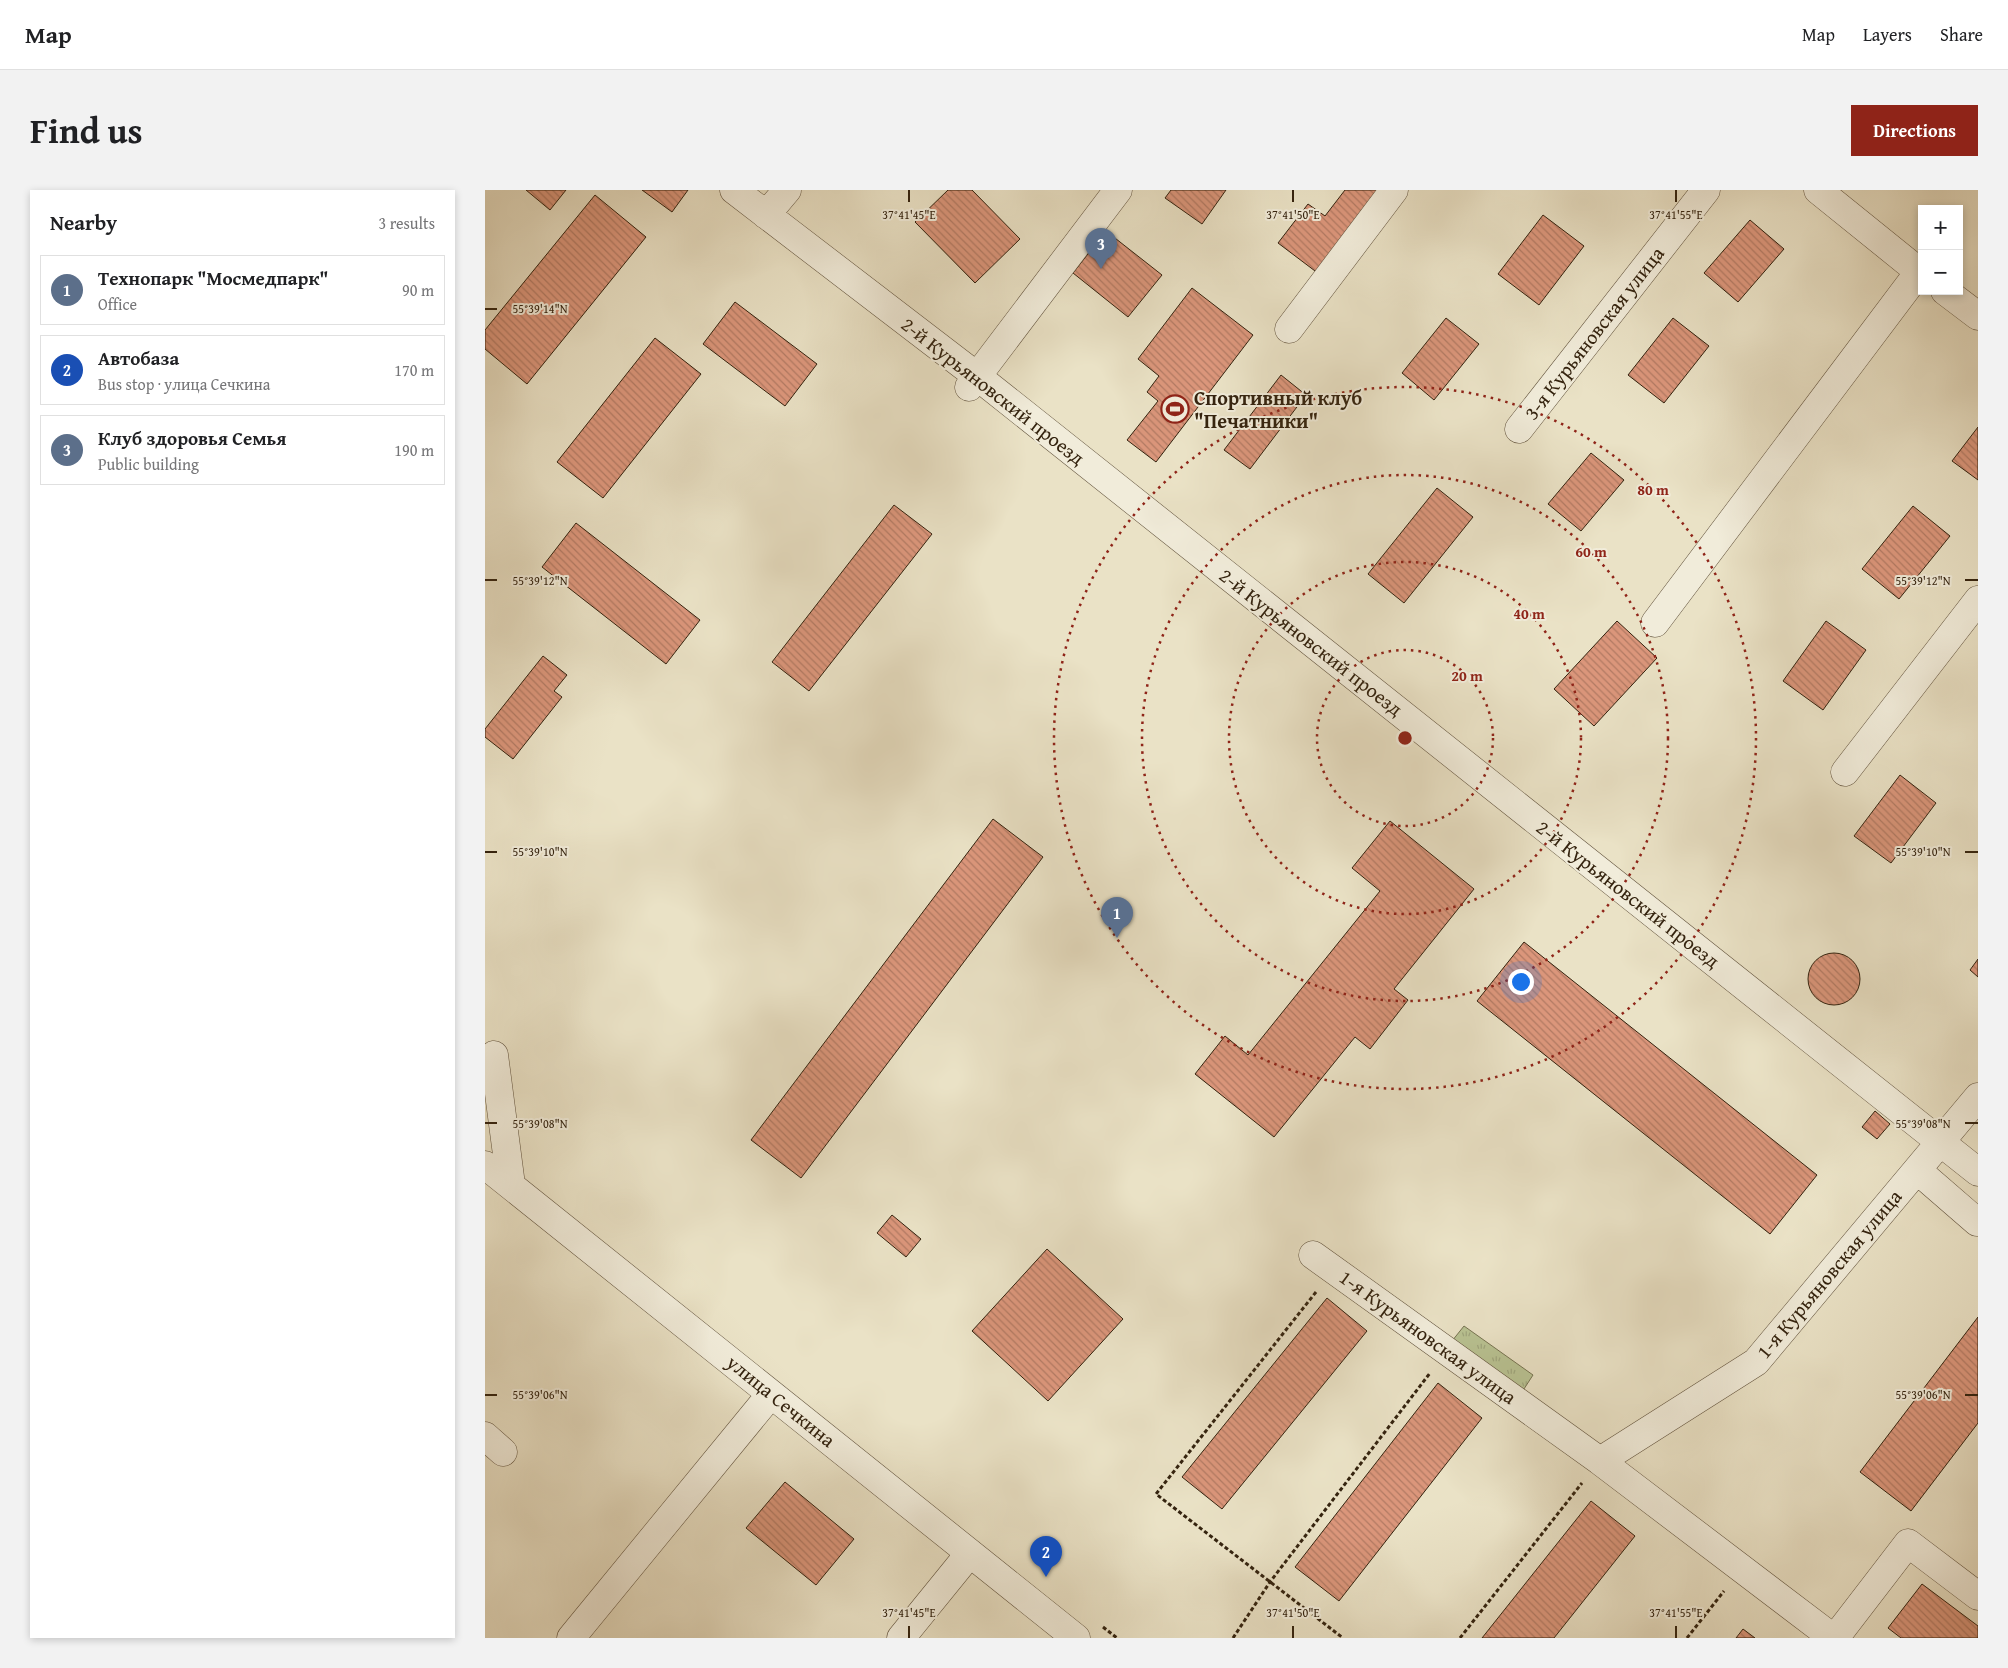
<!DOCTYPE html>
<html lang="en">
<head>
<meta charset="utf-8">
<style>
  body { margin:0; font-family:"Gentium Book Plus",serif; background:#f2f2f2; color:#202124 }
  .controls { position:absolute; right:15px; top:15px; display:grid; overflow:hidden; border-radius:0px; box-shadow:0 2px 8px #0003 }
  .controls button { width:45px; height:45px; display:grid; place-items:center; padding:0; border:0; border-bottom:1px solid #e0e0e0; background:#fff; color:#202124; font:25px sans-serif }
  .you { position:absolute; left:1035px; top:791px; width:18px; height:18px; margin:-12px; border:4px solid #fff; border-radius:50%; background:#1a73e8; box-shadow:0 0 0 8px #1a73e833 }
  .badge { display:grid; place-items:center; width:32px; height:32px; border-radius:50%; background:#8f2418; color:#fff; font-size:16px; font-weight:700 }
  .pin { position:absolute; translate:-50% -41px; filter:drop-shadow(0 1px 2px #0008) }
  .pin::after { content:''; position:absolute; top:26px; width:18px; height:15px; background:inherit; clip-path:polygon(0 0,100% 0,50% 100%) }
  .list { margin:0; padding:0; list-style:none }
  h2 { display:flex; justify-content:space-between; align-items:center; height:65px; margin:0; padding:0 20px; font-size:21px }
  h2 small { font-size:16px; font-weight:400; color:#757577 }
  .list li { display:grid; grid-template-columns:32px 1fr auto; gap:15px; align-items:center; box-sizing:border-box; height:70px; margin:0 10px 10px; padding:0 10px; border:1px solid #e0e0e0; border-radius:0px }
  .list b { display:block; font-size:19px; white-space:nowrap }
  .list p { margin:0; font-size:16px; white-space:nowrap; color:#757577 }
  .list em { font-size:16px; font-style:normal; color:#757577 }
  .map { position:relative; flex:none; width:1493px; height:1448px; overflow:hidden; border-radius:0px }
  header { display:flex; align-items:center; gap:30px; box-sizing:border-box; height:70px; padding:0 25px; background:#fff; border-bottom:1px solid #e0e0e0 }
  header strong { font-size:24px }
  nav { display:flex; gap:28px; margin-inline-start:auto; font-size:18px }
  .intro { display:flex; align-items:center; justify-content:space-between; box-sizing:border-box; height:120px; padding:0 30px }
  h1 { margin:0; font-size:35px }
  .button { padding:12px 22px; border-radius:0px; background:#8f2418; color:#fff; font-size:18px; font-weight:700 }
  main { display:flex; gap:30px; padding:0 30px }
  aside { flex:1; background:#fff; border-radius:0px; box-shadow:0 2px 8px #0003 }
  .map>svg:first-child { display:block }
  .park { fill:url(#park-tufts); stroke:#767351 }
  .building { fill:url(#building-back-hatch); stroke:#34230f }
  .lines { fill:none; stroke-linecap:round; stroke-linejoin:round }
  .minor-casing { stroke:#62533d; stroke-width:29 }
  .path { stroke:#34230f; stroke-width:3; stroke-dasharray:4 2.5; stroke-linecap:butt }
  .minor { stroke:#f1ecda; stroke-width:28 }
  .ticks { fill:none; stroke:#34230f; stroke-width:2 }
  .ring { fill:none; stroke:#8f2418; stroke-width:2.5; stroke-dasharray:2.5 5 }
  .labels { text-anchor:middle; stroke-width:4; stroke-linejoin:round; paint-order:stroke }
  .street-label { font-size:20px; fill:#34230f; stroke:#f1ecda }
  .poi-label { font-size:20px; font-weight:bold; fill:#34230f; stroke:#f1ecda; text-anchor:start }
  .ticks-label { font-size:12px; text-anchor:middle; fill:#34230f; stroke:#f1ecda; stroke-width:4; stroke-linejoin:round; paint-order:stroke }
  .centre { fill:#8f2418; stroke:#f1ecda; stroke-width:2.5 }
  .ring-label { font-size:15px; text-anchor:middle; font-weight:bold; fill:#8f2418; stroke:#f1ecda; stroke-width:4; stroke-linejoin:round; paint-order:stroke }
</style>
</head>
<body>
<header>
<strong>Map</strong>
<nav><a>Map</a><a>Layers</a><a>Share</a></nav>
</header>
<div class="intro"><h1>Find us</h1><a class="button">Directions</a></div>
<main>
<aside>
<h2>Nearby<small>3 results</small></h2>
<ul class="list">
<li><span class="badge" style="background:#5c6f8a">1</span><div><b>Технопарк &quot;Мосмедпарк&quot;</b><p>Office</p></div><em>90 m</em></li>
<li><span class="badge" style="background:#1a4fb4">2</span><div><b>Автобаза</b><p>Bus stop · улица Сечкина</p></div><em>170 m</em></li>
<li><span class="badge" style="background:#5c6f8a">3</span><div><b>Клуб здоровья Семья</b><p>Public building</p></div><em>190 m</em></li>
</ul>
</aside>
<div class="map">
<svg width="1493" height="1448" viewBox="0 0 1493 1448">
  <defs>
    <pattern id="park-tufts" width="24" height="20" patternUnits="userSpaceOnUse" patternTransform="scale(1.25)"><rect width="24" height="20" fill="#b9c393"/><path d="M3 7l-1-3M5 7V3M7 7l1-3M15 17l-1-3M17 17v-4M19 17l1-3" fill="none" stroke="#a0a77e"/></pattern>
    <pattern id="building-back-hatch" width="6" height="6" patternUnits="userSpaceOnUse" patternTransform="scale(1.25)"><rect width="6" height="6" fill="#db967b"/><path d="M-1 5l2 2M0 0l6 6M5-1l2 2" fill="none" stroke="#b27a63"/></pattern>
  </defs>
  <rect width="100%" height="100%" fill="#eae2c6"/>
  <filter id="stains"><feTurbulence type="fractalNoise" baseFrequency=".004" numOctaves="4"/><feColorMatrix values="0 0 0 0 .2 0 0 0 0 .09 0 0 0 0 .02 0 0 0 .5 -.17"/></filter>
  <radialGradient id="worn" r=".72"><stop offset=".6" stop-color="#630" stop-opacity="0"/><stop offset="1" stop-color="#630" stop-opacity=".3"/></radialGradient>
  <path class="park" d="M 979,1136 L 1048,1185 L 1037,1202 L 967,1151 Z"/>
  <path class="building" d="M 41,0 L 81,0 L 65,20 Z
    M 157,0 L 203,0 L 187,22 Z
    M 463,0 L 487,0 L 535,49 L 490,93 L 430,32 Z
    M 686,0 L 741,0 L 717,34 L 680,8 Z
    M 860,0 L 898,0 L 834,84 L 793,53 L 823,14 L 840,26 Z
    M 110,5 L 161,47 L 42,194 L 0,159 L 0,140 Z
    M 1058,25 L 1099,56 L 1054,115 L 1013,84 Z
    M 1265,30 L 1299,59 L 1253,112 L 1219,83 Z
    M 621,41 L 677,85 L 643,127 L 588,83 Z
    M 707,98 L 768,145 L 671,272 L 642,250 L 673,211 L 662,202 L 674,186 L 653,169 Z
    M 250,112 L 332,174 L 300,216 L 218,154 Z
    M 961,128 L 994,154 L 949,210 L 917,183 Z
    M 1188,128 L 1224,156 L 1179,213 L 1143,185 Z
    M 170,148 L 216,184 L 118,308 L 72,272 Z
    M 796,185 L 821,205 L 765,279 L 739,260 Z
    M 1493,237 L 1493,290 L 1467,271 Z
    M 1106,263 L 1139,290 L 1096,341 L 1063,314 Z
    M 952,298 L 988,327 L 919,413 L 883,384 Z
    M 409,315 L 447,344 L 324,501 L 287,472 Z
    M 1428,316 L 1465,346 L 1414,409 L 1377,379 Z
    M 91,333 L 215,430 L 181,474 L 57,377 Z
    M 1132,431 L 1172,468 L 1109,536 L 1069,499 Z
    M 1341,431 L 1381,460 L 1338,520 L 1298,491 Z
    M 58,466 L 82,485 L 69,501 L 77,507 L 28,569 L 0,547 L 0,539 Z
    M 1415,585 L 1451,613 L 1406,673 L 1369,646 Z
    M 508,629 L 558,667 L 316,988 L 266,950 Z
    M 905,631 L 989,699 L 909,799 L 923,810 L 885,859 L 870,847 L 789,947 L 710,884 L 740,846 L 763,865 L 895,701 L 867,678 Z
    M 1039,752 L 1332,985 L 1285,1044 L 992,811 Z
    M1323 789a26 26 0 1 1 52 0a26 26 0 1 1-52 0Z
    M 1493,769 L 1493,787 L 1485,780 Z
    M 1390,921 L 1405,934 L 1392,949 L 1377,937 Z
    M 407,1025 L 436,1049 L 421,1067 L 392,1043 Z
    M 562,1059 L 638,1129 L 563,1211 L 487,1141 Z
    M 842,1108 L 882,1141 L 737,1319 L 697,1287 Z
    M 1493,1127 L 1493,1233 L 1426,1321 L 1375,1282 Z
    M 953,1193 L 997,1228 L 854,1411 L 810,1377 Z
    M 300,1292 L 369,1349 L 331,1395 L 261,1338 Z
    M 1106,1311 L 1150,1346 L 1069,1448 L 997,1448 Z
    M 1437,1394 L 1493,1436 L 1493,1448 L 1416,1448 L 1403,1438 Z
    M 1258,1439 L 1270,1448 L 1251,1448 Z"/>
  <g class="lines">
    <g class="minor-casing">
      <path id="minor" d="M 249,0 L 493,187 L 1493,982
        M 1333,0 L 1437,84
        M 281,25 L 302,0
        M 1460,101 L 1493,126
        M 804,139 L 909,0
        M 484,197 L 633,0
        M 1034,239 L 1221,0
        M 1170,433 L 1434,82
        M 1360,582 L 1493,410
        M 9,865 L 26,995
        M 0,975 L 591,1448
        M 1432,980 L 1492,1032
        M 828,1065 L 1115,1271 L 1271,1172 L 1493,907
        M 0,1246 L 18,1262
        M 1115,1271 L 1348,1448
        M 86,1448 L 286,1204
        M 416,1448 L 485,1363
        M 1350,1448 L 1423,1353 L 1493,1406"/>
    </g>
    <path class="path" d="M 831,1102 L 671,1304 L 858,1448
      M 618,1437 L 632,1448
      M 748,1448 L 785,1392 L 945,1183
      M 975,1448 L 1097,1293
      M 1202,1448 L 1239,1401"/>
    <use href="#minor" class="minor"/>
  </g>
  <path class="ticks" d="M 424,0 L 424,12M 808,0 L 808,12M 1191,0 L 1191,12M 0,119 L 12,119M 0,390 L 12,390M 1480,390 L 1493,390M 0,662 L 12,662M 1480,662 L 1493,662M 0,933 L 12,933M 1480,933 L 1493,933M 0,1205 L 12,1205M 1480,1205 L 1493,1205M 424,1436 L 424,1448M 808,1436 L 808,1448M 1191,1436 L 1191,1448"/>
  <g class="ring">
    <circle cx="920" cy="548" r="88"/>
    <circle cx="920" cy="548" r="176"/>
    <circle cx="920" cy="548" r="263"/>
    <circle cx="920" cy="548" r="351"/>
  </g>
  <defs>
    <g id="stadium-ring" transform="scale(1.4375)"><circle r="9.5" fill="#f1ecda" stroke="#8f2418" stroke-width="1.5"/><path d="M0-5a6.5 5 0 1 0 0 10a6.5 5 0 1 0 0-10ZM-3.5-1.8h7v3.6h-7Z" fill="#8f2418"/></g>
  </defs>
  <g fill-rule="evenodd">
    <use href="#stadium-ring" x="690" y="219"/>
  </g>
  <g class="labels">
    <g class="street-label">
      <text transform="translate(1109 143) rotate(-52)" y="7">3-я Курьяновская улица</text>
      <text transform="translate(508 201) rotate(38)" y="7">2-й Курьяновский проезд</text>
      <text transform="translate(826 452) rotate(38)" y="7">2-й Курьяновский проезд</text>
      <text transform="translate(1143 704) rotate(38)" y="7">2-й Курьяновский проезд</text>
      <text transform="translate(1344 1084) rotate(-50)" y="7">1-я Курьяновская улица</text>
      <text transform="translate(943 1147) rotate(36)" y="7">1-я Курьяновская улица</text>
      <text transform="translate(296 1211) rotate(39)" y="7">улица Сечкина</text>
    </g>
    <g class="poi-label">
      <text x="709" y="215">Спортивный клуб<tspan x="709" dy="23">"Печатники"</tspan></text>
    </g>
  </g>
  <g class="ticks-label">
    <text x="424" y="29">37°41'45"E</text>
    <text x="808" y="29">37°41'50"E</text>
    <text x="1191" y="29">37°41'55"E</text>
    <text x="55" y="123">55°39'14"N</text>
    <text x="55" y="395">55°39'12"N</text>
    <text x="1438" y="395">55°39'12"N</text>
    <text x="55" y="666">55°39'10"N</text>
    <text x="1438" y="666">55°39'10"N</text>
    <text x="55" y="938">55°39'08"N</text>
    <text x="1438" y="938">55°39'08"N</text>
    <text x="55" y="1209">55°39'06"N</text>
    <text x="1438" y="1209">55°39'06"N</text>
    <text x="424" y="1427">37°41'45"E</text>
    <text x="808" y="1427">37°41'50"E</text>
    <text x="1191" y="1427">37°41'55"E</text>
  </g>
  <circle cx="920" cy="548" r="8" class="centre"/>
  <g class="ring-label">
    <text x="1168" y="305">80 m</text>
    <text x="1106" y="367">60 m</text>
    <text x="1044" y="429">40 m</text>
    <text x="982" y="491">20 m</text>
  </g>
  <rect width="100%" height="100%" filter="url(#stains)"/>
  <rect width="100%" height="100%" fill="url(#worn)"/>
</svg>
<div class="controls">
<button>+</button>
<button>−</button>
</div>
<div class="you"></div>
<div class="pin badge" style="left:632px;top:748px;background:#5c6f8a">1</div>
<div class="pin badge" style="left:561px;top:1387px;background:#1a4fb4">2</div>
<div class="pin badge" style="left:616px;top:79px;background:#5c6f8a">3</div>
</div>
</main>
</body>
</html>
